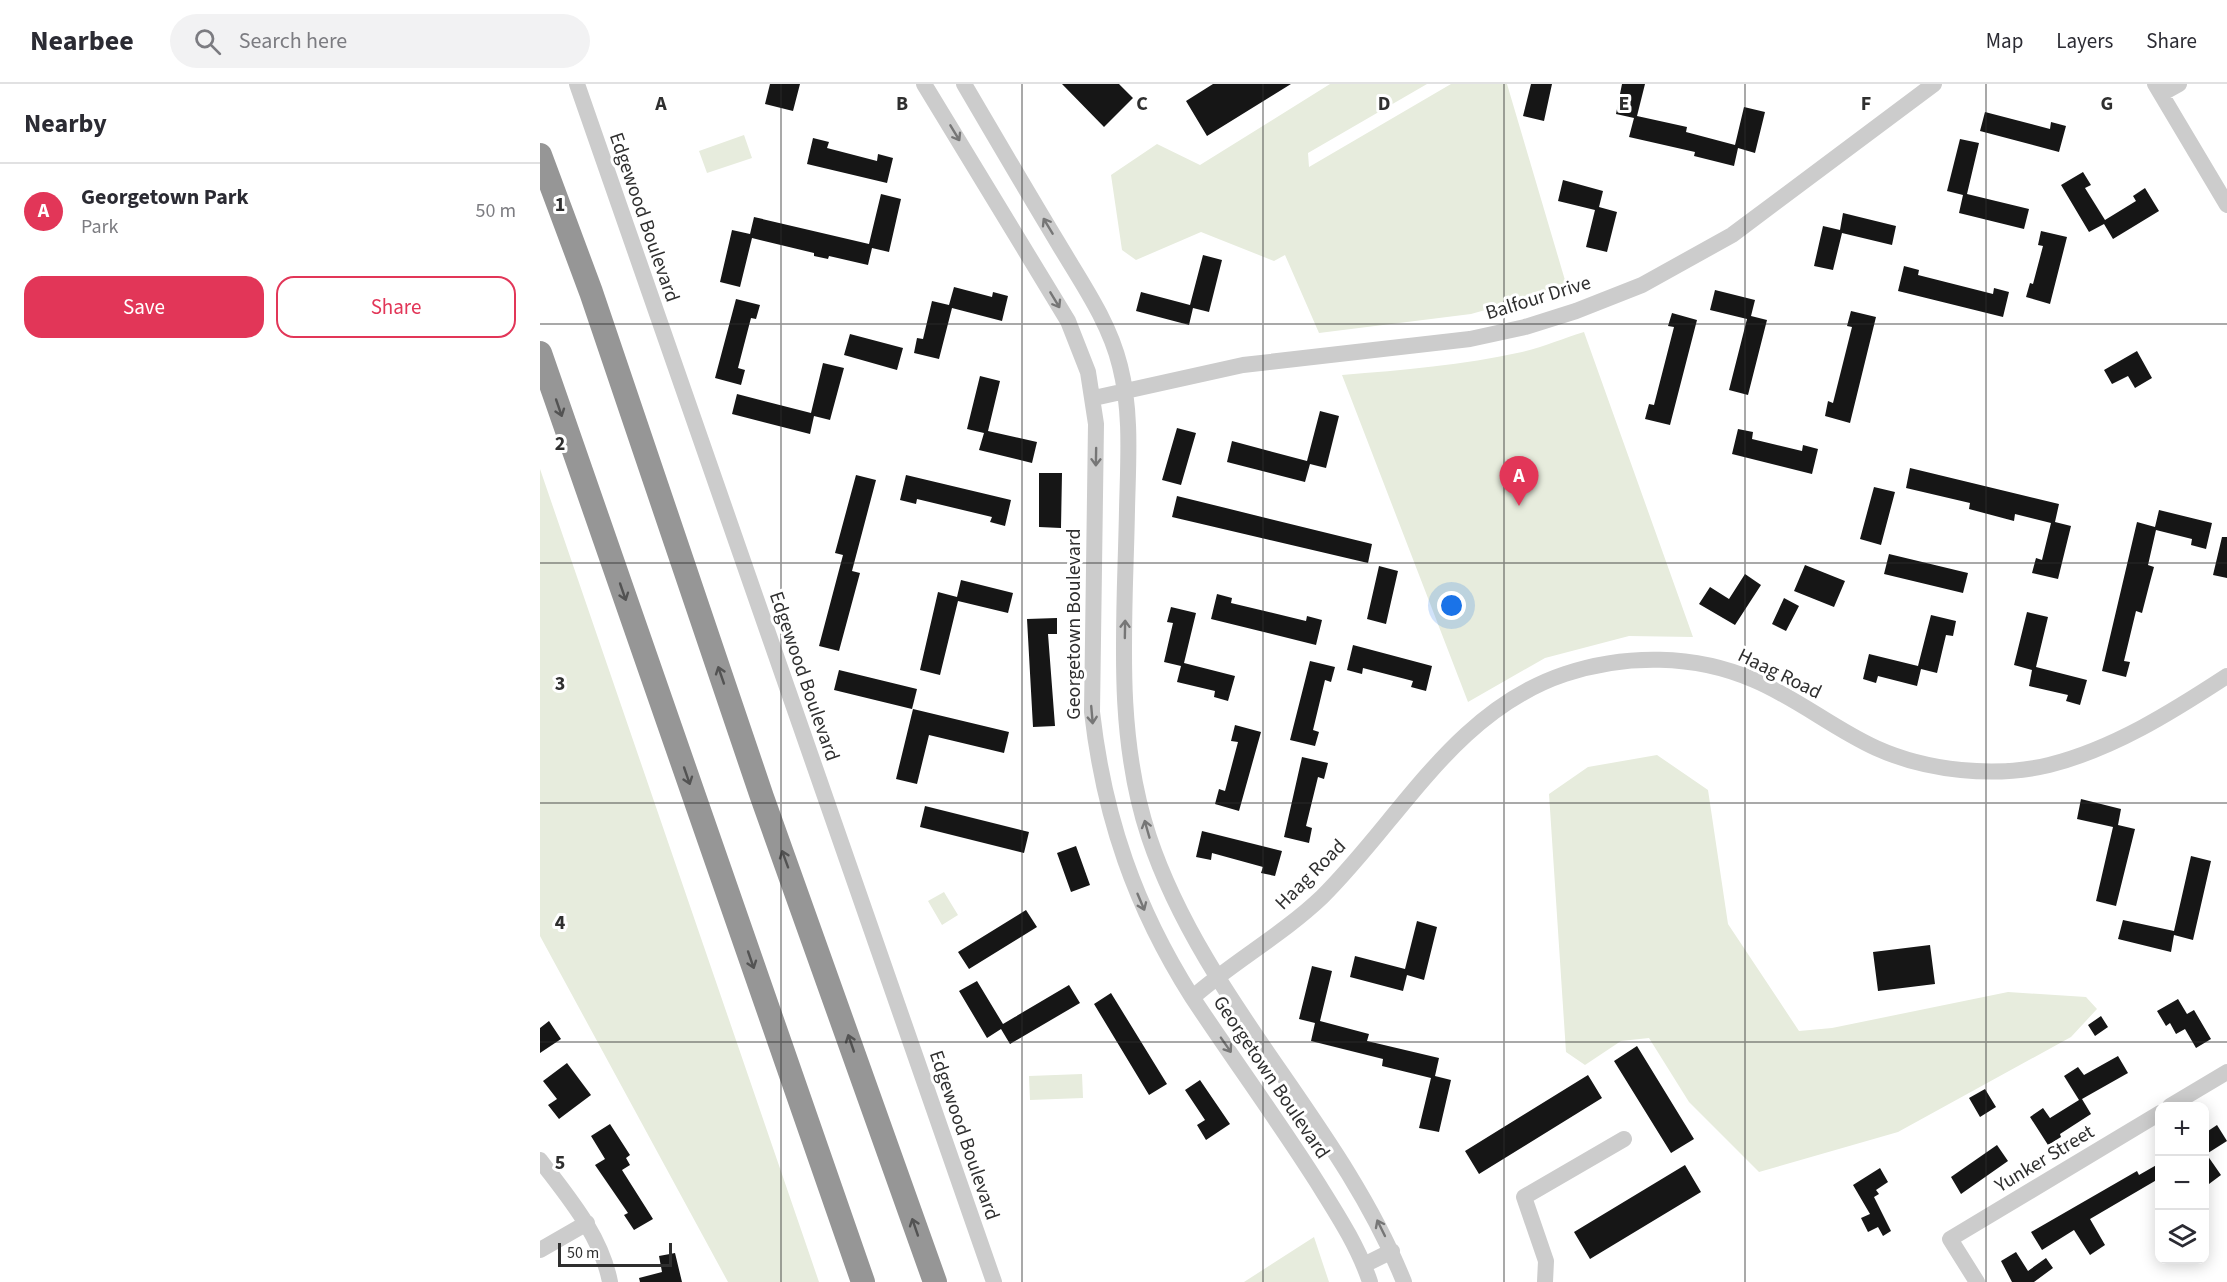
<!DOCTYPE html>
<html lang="en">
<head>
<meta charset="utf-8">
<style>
  body { margin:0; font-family:"Source Sans 3",sans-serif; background:#f2f2f3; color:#2b2b33 }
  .controls { position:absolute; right:18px; bottom:18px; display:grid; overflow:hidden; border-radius:12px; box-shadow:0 3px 15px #0003 }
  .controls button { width:54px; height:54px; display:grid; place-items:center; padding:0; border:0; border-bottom:2px solid #e1e1e2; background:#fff; color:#2b2b33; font:30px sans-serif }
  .scale { position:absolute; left:18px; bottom:15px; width:114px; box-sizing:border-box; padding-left:6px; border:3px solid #2f2f2f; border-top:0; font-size:16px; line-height:21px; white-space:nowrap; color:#2f2f2f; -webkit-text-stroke:4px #fff; paint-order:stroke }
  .you { position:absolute; left:912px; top:522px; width:21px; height:21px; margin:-15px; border:4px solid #fff; border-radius:50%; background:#1a73e8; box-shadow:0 0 0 9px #1a73e833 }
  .badge { display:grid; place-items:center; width:39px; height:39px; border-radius:50%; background:#e23658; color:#fff; font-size:20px; font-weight:700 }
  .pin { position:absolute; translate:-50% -50px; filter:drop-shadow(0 2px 3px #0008) }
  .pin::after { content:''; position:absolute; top:32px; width:21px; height:18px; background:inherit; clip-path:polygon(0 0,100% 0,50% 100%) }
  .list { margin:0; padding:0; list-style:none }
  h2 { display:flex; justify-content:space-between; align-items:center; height:78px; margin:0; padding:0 24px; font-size:26px }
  h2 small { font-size:20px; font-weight:400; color:#7c7c81 }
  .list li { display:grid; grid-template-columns:39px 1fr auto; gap:18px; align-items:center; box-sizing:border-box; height:96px; padding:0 24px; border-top:2px solid #e1e1e2 }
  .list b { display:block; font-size:22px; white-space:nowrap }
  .list p { margin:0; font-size:20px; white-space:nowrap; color:#7c7c81 }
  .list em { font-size:20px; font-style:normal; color:#7c7c81 }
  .actions { display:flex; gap:12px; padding:18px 24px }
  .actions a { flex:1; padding:14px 0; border:2px solid #e23658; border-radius:18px; text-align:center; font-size:21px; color:#e23658 }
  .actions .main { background:#e23658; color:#fff }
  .icon { flex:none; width:33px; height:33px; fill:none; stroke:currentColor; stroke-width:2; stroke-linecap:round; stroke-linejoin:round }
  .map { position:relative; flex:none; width:1687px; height:1198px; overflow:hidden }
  header { display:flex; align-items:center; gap:36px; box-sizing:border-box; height:84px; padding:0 30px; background:#fff; border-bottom:2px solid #e1e1e2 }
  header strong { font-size:28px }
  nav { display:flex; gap:33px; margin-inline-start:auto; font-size:21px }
  .search { width:420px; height:54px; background:#f2f2f3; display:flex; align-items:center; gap:15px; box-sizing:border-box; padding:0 21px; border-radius:33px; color:#7c7c81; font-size:22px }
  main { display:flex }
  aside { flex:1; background:#fff }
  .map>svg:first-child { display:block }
  .green { fill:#e7ecdd }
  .building { fill:#161616 }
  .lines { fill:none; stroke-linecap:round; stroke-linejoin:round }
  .minor { stroke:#ccc; stroke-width:16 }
  .highway { stroke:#969696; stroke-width:24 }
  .oneway { stroke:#767676 }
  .oneway2 { stroke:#535353 }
  .grid { fill:none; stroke:#2f2f2f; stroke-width:1.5; stroke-opacity:0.55 }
  .labels { text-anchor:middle; stroke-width:6; stroke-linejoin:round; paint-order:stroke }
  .street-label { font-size:20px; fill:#2f2f2f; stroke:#fff }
  .grid-label { font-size:20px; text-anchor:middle; font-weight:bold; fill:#2f2f2f; stroke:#fff; stroke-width:6; stroke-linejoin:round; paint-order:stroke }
</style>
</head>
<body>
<header>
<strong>Nearbee</strong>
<div class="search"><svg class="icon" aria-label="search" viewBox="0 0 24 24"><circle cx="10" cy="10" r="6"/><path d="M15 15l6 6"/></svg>Search here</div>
<nav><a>Map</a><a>Layers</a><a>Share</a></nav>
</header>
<main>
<aside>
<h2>Nearby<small></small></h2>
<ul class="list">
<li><span class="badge">A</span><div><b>Georgetown Park</b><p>Park</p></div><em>50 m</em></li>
</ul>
<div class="actions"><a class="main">Save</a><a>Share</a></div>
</aside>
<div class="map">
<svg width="1687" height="1198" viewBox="0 0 1687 1198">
  <rect width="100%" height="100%" fill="#fff"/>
  <path class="green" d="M 790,0 L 887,0 L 768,69 L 769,83 L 911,0 L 967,0 L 1027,203 L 931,230 L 779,249 L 745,171 L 734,177 L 661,148 L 596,176 L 582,166 L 571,91 L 617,60 L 660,81 Z
    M 204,51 L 212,74 L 167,89 L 159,67 Z
    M 1044,248 L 1153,553 L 1089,552 L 1005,574 L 928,618 L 802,291 C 863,286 923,281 982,268 C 1003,263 1024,254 1044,248 Z
    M 0,385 L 279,1198 L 188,1198 L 0,852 Z
    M 1117,671 L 1168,706 L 1188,840 L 1259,947 L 1292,944 L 1468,908 L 1546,913 L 1557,925 L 1531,953 L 1358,1048 L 1219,1088 L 1149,1018 L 1109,954 L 1081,957 L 1045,981 L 1026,968 L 1009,710 L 1048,683 Z
    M 404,808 L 418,831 L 402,841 L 388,817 Z
    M 542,990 L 543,1014 L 490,1016 L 489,992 Z
    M 774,1153 L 789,1198 L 704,1198 Z"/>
  <path class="building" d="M 230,0 L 260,0 L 253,27 L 225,20 Z
    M 522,0 L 579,0 L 593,14 L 564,43 Z
    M 673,0 L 751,0 L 667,52 L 646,17 Z
    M 991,0 L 1012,0 L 1004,37 L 983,32 Z
    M 1082,0 L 1105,0 L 1097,32 L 1147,43 L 1146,48 L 1195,61 L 1204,23 L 1225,28 L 1215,69 L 1198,64 L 1194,82 L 1154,72 L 1155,68 L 1089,53 L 1094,34 L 1076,30 Z
    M 1445,28 L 1510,45 L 1511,38 L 1526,42 L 1519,68 L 1440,47 Z
    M 273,54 L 289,58 L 287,64 L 337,77 L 338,70 L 353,74 L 347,99 L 267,80 Z
    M 1420,55 L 1439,59 L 1427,110 L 1489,125 L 1484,145 L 1419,129 L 1423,111 L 1407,107 Z
    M 1543,88 L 1551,101 L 1545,104 L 1565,136 L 1596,117 L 1593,112 L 1605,104 L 1619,127 L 1573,155 L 1564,140 L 1549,148 L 1521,101 Z
    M 1023,96 L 1063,107 L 1059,123 L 1077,128 L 1067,168 L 1046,163 L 1055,126 L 1018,117 Z
    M 341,110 L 361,115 L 349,168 L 332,164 L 328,181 L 289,172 L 288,175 L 274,172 L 274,169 L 212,154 L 200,203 L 180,198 L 192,146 L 210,150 L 214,133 L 329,160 Z
    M 1303,129 L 1356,142 L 1352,161 L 1302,149 L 1293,186 L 1274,182 L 1283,142 L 1300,146 Z
    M 1501,147 L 1527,153 L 1510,220 L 1486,213 L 1490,199 L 1493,200 L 1503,162 L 1498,161 Z
    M 663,171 L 682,176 L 669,228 L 653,224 L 649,241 L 596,227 L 601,208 L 650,221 Z
    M 1364,182 L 1379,186 L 1378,191 L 1453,210 L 1454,204 L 1469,208 L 1463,233 L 1358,207 Z
    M 414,203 L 452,213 L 453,208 L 468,212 L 462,237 L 412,224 L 399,275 L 374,269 L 377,254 L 383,255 L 392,217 L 409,221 Z
    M 1175,206 L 1215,216 L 1211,232 L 1227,236 L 1208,311 L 1189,306 L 1207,235 L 1170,226 Z
    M 196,215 L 220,221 L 216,235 L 211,234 L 198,284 L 205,286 L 201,301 L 175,294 Z
    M 1311,227 L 1336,233 L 1310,339 L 1285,332 L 1288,317 L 1293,319 L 1312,243 L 1307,242 Z
    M 1132,229 L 1157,236 L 1130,341 L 1105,335 L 1109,320 L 1114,321 L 1134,243 L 1128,242 Z
    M 310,250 L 363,264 L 357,286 L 304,271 Z
    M 1597,267 L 1612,294 L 1595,304 L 1588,292 L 1572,300 L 1564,286 Z
    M 283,279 L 304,284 L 290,336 L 274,332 L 270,350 L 192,330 L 197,310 L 271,329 Z
    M 440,292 L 460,297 L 448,347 L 497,358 L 492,379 L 439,366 L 444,349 L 427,345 Z
    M 780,327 L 799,332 L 786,384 L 770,380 L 765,398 L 687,378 L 692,357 L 767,377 Z
    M 637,344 L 656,349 L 641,401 L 622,396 Z
    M 1198,345 L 1213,348 L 1212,355 L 1262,367 L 1263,361 L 1278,365 L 1272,390 L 1192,370 Z
    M 1370,384 L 1519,420 L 1515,438 L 1531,442 L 1518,495 L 1492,489 L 1496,474 L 1502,476 L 1511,439 L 1475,430 L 1474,437 L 1429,425 L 1430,419 L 1366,404 Z
    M 499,389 L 522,389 L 521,444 L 499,443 Z
    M 316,391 L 336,396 L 312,487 L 320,489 L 299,567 L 279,562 L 303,471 L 295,469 Z
    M 366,391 L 471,416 L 465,442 L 450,438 L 452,433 L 377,415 L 376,420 L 360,416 Z
    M 1334,403 L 1355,408 L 1341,461 L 1320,455 Z
    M 637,412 L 832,460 L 828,479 L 632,433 Z
    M 1619,426 L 1672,439 L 1666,465 L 1651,461 L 1652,455 L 1616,446 L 1608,481 L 1614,483 L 1610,498 L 1602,529 L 1596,527 L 1584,577 L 1590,578 L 1586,593 L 1562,587 L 1597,438 L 1615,443 Z
    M 1682,453 L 1687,453 L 1687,494 L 1673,491 Z
    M 1349,470 L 1428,489 L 1423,509 L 1344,490 Z
    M 1265,481 L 1305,497 L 1294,523 L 1254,507 Z
    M 839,482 L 858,487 L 846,540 L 827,535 Z
    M 1205,490 L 1221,501 L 1195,541 L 1159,520 L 1170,503 L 1189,515 Z
    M 421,496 L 473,509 L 468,529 L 418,517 L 400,591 L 380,586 L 398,508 L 417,513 Z
    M 677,510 L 692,514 L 691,519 L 766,537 L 767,532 L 782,536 L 776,561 L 671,535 Z
    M 1244,514 L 1259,522 L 1246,547 L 1232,540 Z
    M 631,523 L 656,529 L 644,579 L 695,592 L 688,617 L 674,613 L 675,607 L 637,598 L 641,582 L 624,578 L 633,539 L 627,538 Z
    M 1487,528 L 1508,533 L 1496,583 L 1547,596 L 1540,621 L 1526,617 L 1528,611 L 1489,602 L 1492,586 L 1474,581 Z
    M 1391,531 L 1416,537 L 1413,552 L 1406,551 L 1397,589 L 1381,585 L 1377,602 L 1338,592 L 1336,599 L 1323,595 L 1329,570 L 1378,582 Z
    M 517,534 L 517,550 L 508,550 L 515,642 L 493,643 L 487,535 Z
    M 813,561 L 892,582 L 886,607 L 871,603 L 873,597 L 823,584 L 822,590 L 807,586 Z
    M 770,577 L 795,583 L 791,598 L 785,596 L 773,646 L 779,648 L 775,662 L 750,656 Z
    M 299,586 L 377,605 L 372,625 L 294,606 Z
    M 373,625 L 469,648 L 464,669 L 389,651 L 377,700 L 356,695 Z
    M 695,641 L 721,648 L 699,727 L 675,720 L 679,705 L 685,707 L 698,658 L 691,657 Z
    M 762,673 L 788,679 L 784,695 L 778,693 L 766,742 L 772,744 L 769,759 L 744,753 Z
    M 1541,715 L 1581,725 L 1578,741 L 1595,745 L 1576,822 L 1556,817 L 1573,743 L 1537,735 Z
    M 385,722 L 489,748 L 484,769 L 380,743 Z
    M 662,747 L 742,767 L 735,792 L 721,789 L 723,783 L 672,769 L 671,776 L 656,773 Z
    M 536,762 L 550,801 L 531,808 L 517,769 Z
    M 1651,772 L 1671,777 L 1653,856 L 1634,851 L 1631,868 L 1578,855 L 1583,836 L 1634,847 Z
    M 486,826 L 497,843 L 429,885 L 418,868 Z
    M 877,837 L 897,843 L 884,896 L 867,891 L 863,907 L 810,893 L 815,872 L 865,885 Z
    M 1390,861 L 1395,900 L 1338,907 L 1333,868 Z
    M 772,882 L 792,887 L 780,937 L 829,950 L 827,957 L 899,974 L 895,992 L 911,996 L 899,1048 L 879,1044 L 891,994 L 842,982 L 843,975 L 771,957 L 775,939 L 759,935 Z
    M 437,897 L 463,940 L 529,901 L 540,919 L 470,960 L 461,945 L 447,954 L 419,907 Z
    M 571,909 L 627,1000 L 609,1011 L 554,920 Z
    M 1638,915 L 1647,930 L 1654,926 L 1671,955 L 1656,964 L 1645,945 L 1636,950 L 1630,939 L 1626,942 L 1617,927 Z
    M 1561,932 L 1568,943 L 1555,952 L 1548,941 Z
    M 9,937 L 21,955 L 0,969 L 0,944 Z
    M 1097,962 L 1154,1055 L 1131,1069 L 1074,977 Z
    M 1578,972 L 1588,989 L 1542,1015 L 1551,1030 L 1520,1050 L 1521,1053 L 1508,1061 L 1490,1033 L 1503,1024 L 1510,1034 L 1539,1016 L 1524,992 L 1538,983 L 1544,991 Z
    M 27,979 L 51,1011 L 19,1035 L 8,1021 L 17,1015 L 3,997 Z
    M 1048,991 L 1062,1014 L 939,1090 L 925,1067 Z
    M 660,996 L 690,1040 L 666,1056 L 657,1041 L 665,1036 L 645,1006 Z
    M 1445,1005 L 1456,1023 L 1440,1033 L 1429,1014 Z
    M 70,1040 L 90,1071 L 86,1074 L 90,1081 L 82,1086 L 113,1135 L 94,1146 L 84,1131 L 88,1129 L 55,1081 L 65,1075 L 51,1052 Z
    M 1677,1041 L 1687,1057 L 1668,1069 L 1665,1062 L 1665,1049 Z
    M 1457,1061 L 1468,1077 L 1421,1110 L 1411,1093 Z
    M 1665,1068 L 1681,1091 L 1665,1103 Z
    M 1620,1079 L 1620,1094 L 1550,1135 L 1565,1161 L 1550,1171 L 1534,1146 L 1502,1166 L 1491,1148 L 1597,1087 L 1599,1091 Z
    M 1145,1081 L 1161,1108 L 1050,1175 L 1034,1148 Z
    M 1340,1084 L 1348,1098 L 1336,1106 L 1339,1110 L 1334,1113 L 1351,1147 L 1343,1152 L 1338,1143 L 1328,1148 L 1321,1134 L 1330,1130 L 1313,1101 Z
    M 1476,1168 L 1488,1187 L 1506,1174 L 1513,1184 L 1494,1198 L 1472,1198 L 1461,1177 Z
    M 135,1169 L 142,1198 L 100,1198 L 99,1194 L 122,1188 L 119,1172 Z"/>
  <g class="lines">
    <path class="minor" d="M 37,0 L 454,1198
      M 384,0 L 528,237 L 548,288 L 556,340 L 552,628 C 564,733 595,823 652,913 C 693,975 737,1035 777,1098 C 797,1130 818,1162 830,1198
      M 424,0 C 455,53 486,106 518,159 C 541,198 569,237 580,282 C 592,329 588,378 587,426 C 585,536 574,648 609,753 C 664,917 800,1038 864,1198
      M 1615,0 L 1687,121
      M 1621,10 L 1639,0
      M 554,314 L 703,281 L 930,255 L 985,243 L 1036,227 L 1102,201 L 1192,151 L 1394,0
      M 653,913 C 694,877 742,851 782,813 C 860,736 914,627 1025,590 C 1085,570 1155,570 1214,596 C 1257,614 1294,645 1336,664 C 1387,687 1454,694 1509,681 C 1573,665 1632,628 1687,592
      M 1630,1022 L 1687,988
      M 0,1076 C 28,1113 61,1151 70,1198
      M 0,1166 L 47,1139
      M 824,1181 L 852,1167
      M 1005,1198 L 1006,1177 L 984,1113 L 1084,1055
      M 1437,1198 L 1410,1155 L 1620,1029"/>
    <path class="highway" d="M 0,71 L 51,208 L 222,713 L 395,1198
      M 0,269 L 323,1198"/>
  </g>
  <defs><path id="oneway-shaft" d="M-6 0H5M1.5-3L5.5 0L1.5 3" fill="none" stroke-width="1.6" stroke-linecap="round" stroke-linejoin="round" transform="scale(1.5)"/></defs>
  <g class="oneway">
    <use href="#oneway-shaft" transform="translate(415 49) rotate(59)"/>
    <use href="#oneway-shaft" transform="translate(508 142) rotate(-121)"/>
    <use href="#oneway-shaft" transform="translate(515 216) rotate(59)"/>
    <use href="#oneway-shaft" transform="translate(556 373) rotate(91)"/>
    <use href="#oneway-shaft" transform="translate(585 545) rotate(-89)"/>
    <use href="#oneway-shaft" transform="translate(552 631) rotate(85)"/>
    <use href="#oneway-shaft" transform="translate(607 745) rotate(-106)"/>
    <use href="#oneway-shaft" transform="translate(601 818) rotate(67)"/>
    <use href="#oneway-shaft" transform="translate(686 961) rotate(55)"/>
    <use href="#oneway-shaft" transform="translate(841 1144) rotate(-116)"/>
  </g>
  <g class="oneway2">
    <use href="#oneway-shaft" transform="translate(19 324) rotate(71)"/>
    <use href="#oneway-shaft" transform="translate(83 508) rotate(71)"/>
    <use href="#oneway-shaft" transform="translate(181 591) rotate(-109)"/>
    <use href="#oneway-shaft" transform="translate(147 692) rotate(71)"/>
    <use href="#oneway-shaft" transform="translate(245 775) rotate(-110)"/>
    <use href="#oneway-shaft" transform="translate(211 876) rotate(71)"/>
    <use href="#oneway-shaft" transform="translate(311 959) rotate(-109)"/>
    <use href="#oneway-shaft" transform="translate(375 1143) rotate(-109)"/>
  </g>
  <path class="grid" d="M 241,0 L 241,1198M 482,0 L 482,1198M 723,0 L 723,1198M 964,0 L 964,1198M 1205,0 L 1205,1198M 1446,0 L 1446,1198M 0,240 L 1687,240M 0,479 L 1687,479M 0,719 L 1687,719M 0,958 L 1687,958"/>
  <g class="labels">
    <g class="street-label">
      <text transform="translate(105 133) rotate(71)" y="7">Edgewood Boulevard</text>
      <text transform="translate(998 213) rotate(-17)" y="7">Balfour Drive</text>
      <text transform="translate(533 540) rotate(-90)" y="7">Georgetown Boulevard</text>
      <text transform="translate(1240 589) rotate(26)" y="7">Haag Road</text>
      <text transform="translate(265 592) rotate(71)" y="7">Edgewood Boulevard</text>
      <text transform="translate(770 790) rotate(-45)" y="7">Haag Road</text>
      <text transform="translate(732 993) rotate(56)" y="7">Georgetown Boulevard</text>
      <text transform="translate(425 1051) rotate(71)" y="7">Edgewood Boulevard</text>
      <text transform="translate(1504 1074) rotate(-31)" y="7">Yunker Street</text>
    </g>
  </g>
  <g class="grid-label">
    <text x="121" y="26">A</text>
    <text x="362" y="26">B</text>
    <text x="602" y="26">C</text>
    <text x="844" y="26">D</text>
    <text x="1084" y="26">E</text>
    <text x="1326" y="26">F</text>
    <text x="1567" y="26">G</text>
    <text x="20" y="127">1</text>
    <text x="20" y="366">2</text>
    <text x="20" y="606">3</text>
    <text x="20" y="845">4</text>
    <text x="20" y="1085">5</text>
  </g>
</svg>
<div class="controls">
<button>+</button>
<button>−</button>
<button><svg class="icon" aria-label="layers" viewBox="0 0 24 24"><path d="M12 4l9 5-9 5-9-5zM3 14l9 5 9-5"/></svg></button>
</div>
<div class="scale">50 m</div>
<div class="you"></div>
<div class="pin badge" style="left:979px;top:422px">A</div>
</div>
</main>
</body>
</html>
